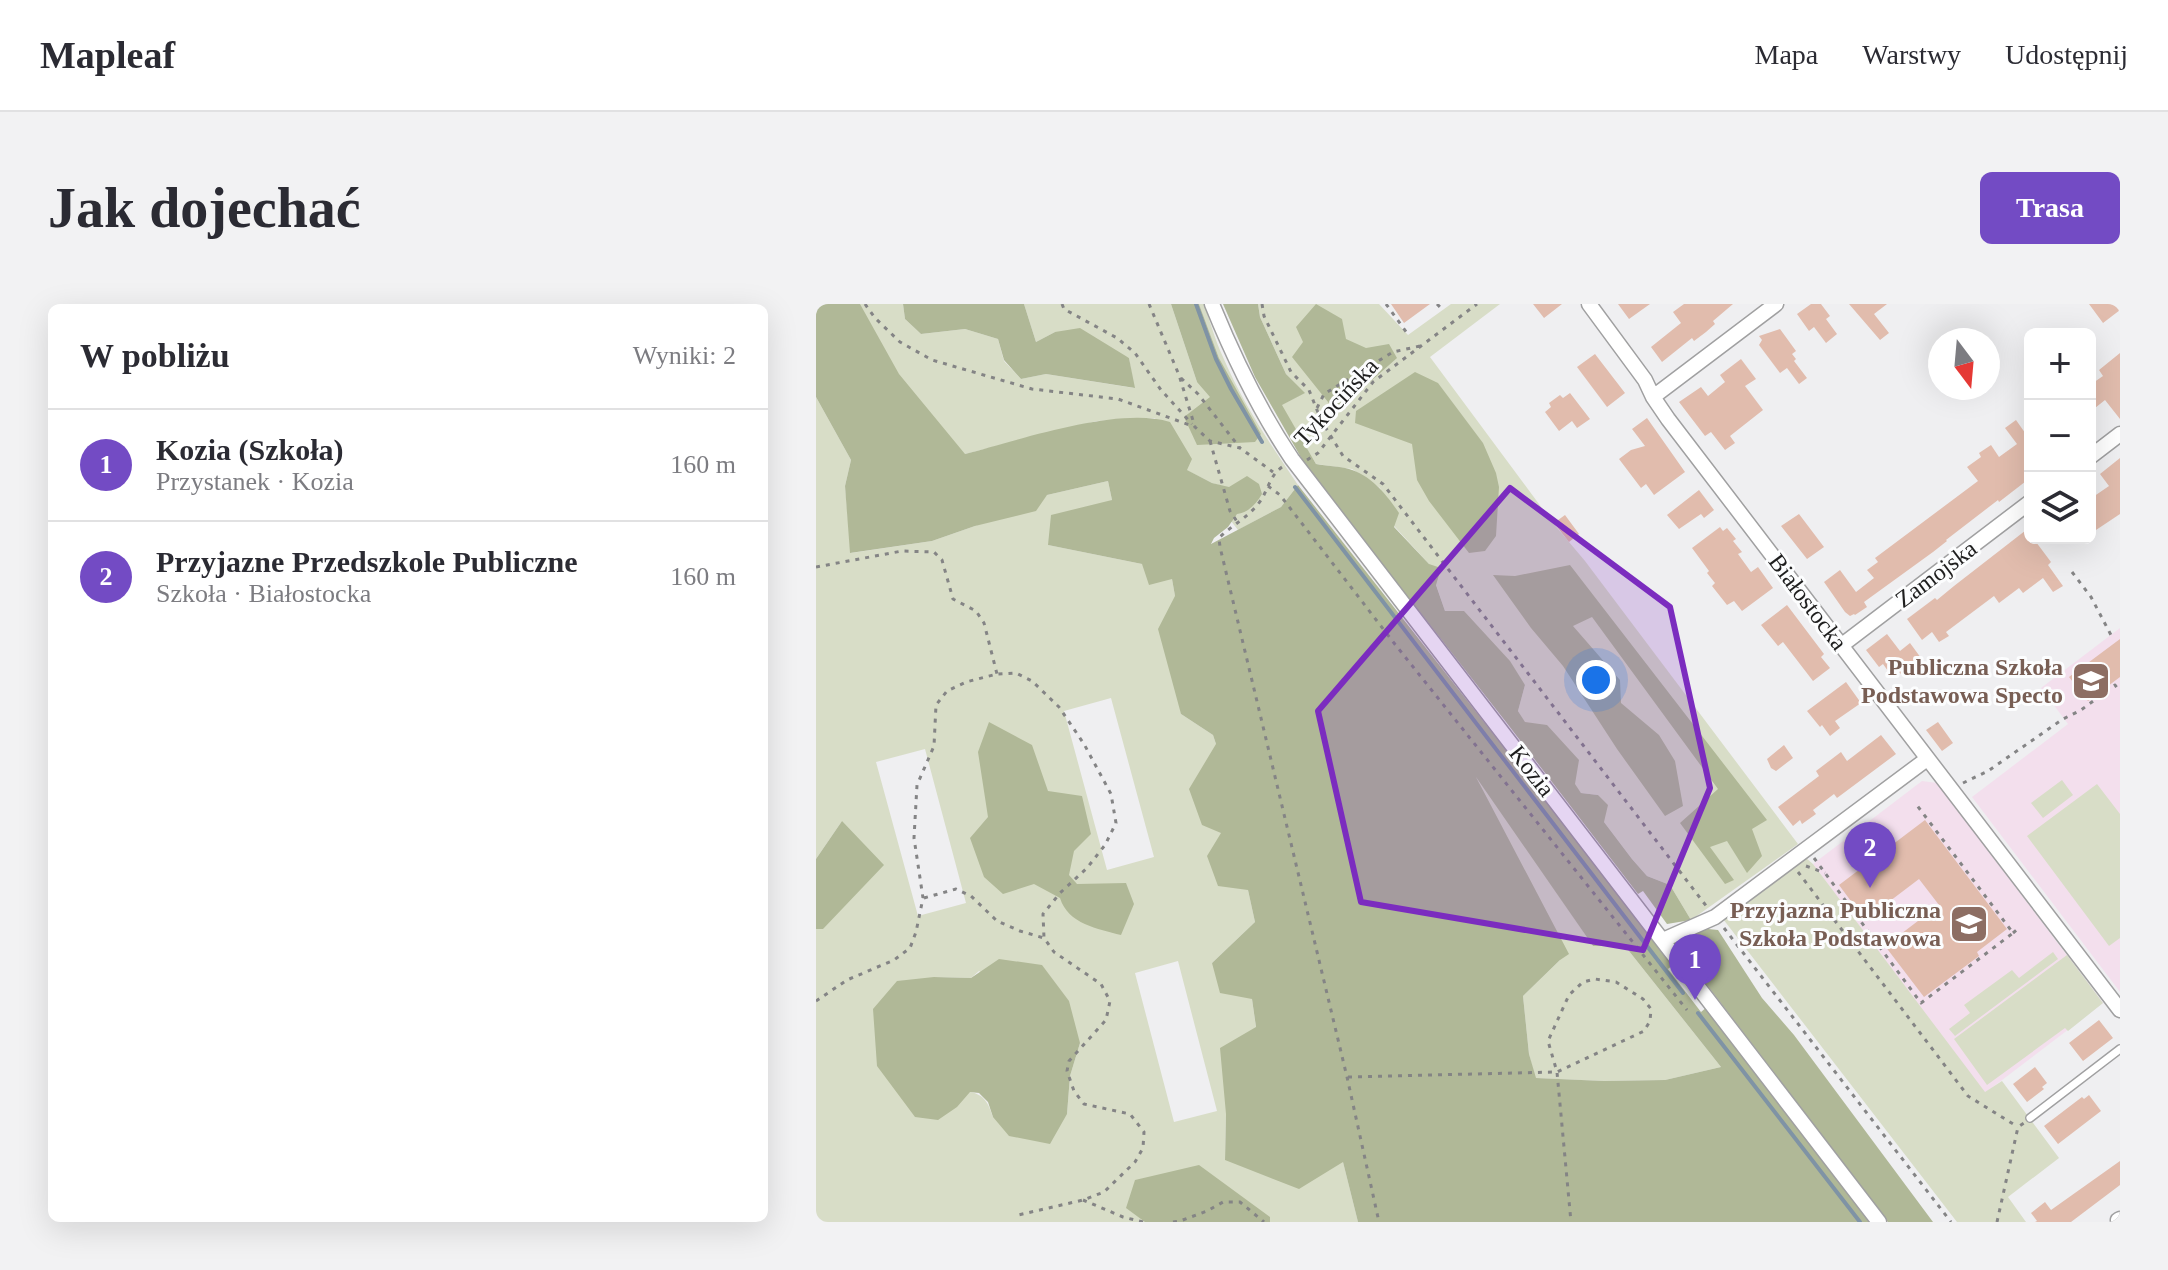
<!DOCTYPE html>
<html lang="pl">
<head>
<meta charset="utf-8">
<style>
  body { margin:0; font-family:Georgia,serif; background:#f2f2f3; color:#2b2b33 }
  .controls { position:absolute; right:24px; top:24px; display:grid; overflow:hidden; border-radius:12px; box-shadow:0 8px 32px #0002 }
  .controls button { width:72px; height:72px; display:grid; place-items:center; padding:0; border:0; border-bottom:2px solid #e1e1e2; background:#fff; color:#2b2b33; font:40px sans-serif }
  .compass { position:absolute; left:1112px; top:24px; width:72px; height:72px; border-radius:50%; background:#fff; box-shadow:0 8px 32px #0002; rotate:164deg }
  .you { position:absolute; left:780px; top:376px; width:28px; height:28px; margin:-20px; border:6px solid #fff; border-radius:50%; background:#1a73e8; box-shadow:0 0 0 12px #1a73e833 }
  .badge { display:grid; place-items:center; width:52px; height:52px; border-radius:50%; background:#734bc4; color:#fff; font-size:26px; font-weight:700 }
  .pin { position:absolute; translate:-50% -66px; filter:drop-shadow(0 2px 4px #0008) }
  .pin::after { content:''; position:absolute; top:42px; width:28px; height:24px; background:inherit; clip-path:polygon(0 0,100% 0,50% 100%) }
  .list { margin:0; padding:0; list-style:none }
  h2 { display:flex; justify-content:space-between; align-items:center; height:104px; margin:0; padding:0 32px; font-size:34px }
  h2 small { font-size:26px; font-weight:400; color:#7c7c81 }
  .list li { display:grid; grid-template-columns:52px 1fr auto; gap:24px; align-items:center; box-sizing:border-box; height:112px; padding:0 32px; border-top:2px solid #e1e1e2 }
  .list b { display:block; font-size:30px; white-space:nowrap }
  .list p { margin:0; font-size:26px; white-space:nowrap; color:#7c7c81 }
  .list em { font-size:26px; font-style:normal; color:#7c7c81 }
  .icon { flex:none; width:44px; height:44px; fill:none; stroke:currentColor; stroke-width:2; stroke-linecap:round; stroke-linejoin:round }
  .map { position:relative; flex:none; width:1304px; height:918px; overflow:hidden; border-radius:12px }
  header { display:flex; align-items:center; gap:48px; box-sizing:border-box; height:112px; padding:0 40px; background:#fff; border-bottom:2px solid #e1e1e2 }
  header strong { font-size:38px }
  nav { display:flex; gap:44px; margin-inline-start:auto; font-size:28px }
  .intro { display:flex; align-items:center; justify-content:space-between; box-sizing:border-box; height:192px; padding:0 48px }
  h1 { margin:0; font-size:56px }
  .button { padding:20px 36px; border-radius:12px; background:#734bc4; color:#fff; font-size:28px; font-weight:700 }
  main { display:flex; gap:48px; padding:0 48px }
  aside { flex:1; background:#fff; border-radius:12px; box-shadow:0 8px 32px #0002 }
  .map>svg:first-child { display:block }
  .education { fill:#f3dfed }
  .green { fill:#d8ddc7; fill-rule:evenodd }
  .forest { fill:#b0b897; fill-rule:evenodd }
  .lines { fill:none; stroke-linecap:round; stroke-linejoin:round }
  .stream { stroke:#7f93a5; stroke-width:4 }
  .building { fill:#e1bcad }
  .lane-casing { stroke:#a0a0a1; stroke-width:10 }
  .street-casing { stroke:#a0a0a1; stroke-width:17 }
  .path { stroke:#848485; stroke-width:3; stroke-dasharray:4 6; stroke-linecap:butt }
  .lane { stroke:#fff; stroke-width:7 }
  .street { stroke:#fff; stroke-width:14 }
  .marked { fill:#7b2cbf; fill-opacity:0.2; stroke:#7b2cbf; stroke-width:6; stroke-linejoin:round }
  .labels { text-anchor:middle; stroke-width:6; stroke-linejoin:round; paint-order:stroke }
  .street-label { font-size:24px; fill:#1e1e1e; stroke:#fcfdfe }
  .education-label { font-size:24px; font-weight:bold; fill:#785e54; stroke:#fcfdfe; text-anchor:end }
</style>
</head>
<body>
<header>
<strong>Mapleaf</strong>
<nav><a>Mapa</a><a>Warstwy</a><a>Udostępnij</a></nav>
</header>
<div class="intro"><h1>Jak dojechać</h1><a class="button">Trasa</a></div>
<main>
<aside>
<h2>W pobliżu<small>Wyniki: 2</small></h2>
<ul class="list">
<li><span class="badge">1</span><div><b>Kozia (Szkoła)</b><p>Przystanek · Kozia</p></div><em>160 m</em></li>
<li><span class="badge">2</span><div><b>Przyjazne Przedszkole Publiczne</b><p>Szkoła · Białostocka</p></div><em>160 m</em></li>
</ul>
</aside>
<div class="map">
<svg width="1304" height="918" viewBox="0 0 1304 918">
  <rect width="100%" height="100%" fill="#efeff1"/>
  <path class="education" d="M 1304,324 L 1304,688 L 1156,493 L 1252,420 L 1225,384 Z
    M 1106,477 L 1121,479 L 1287,699 L 1169,789 L 997,560 Z"/>
  <path class="green" d="M 25,0 L 87,0 L 89,15 L 105,30 L 149,25 L 182,35 L 188,57 L 205,75 L 230,70 L 318,84 L 313,54 L 239,28 L 220,38 L 208,0 L 355,0 L 381,78 L 418,84 L 403,54 L 383,0 L 388,0 C 394,17 399,36 407,53 C 426,98 454,140 482,181 L 465,203 L 422,226 L 415,217 L 421,209 L 413,184 L 396,179 L 370,166 L 339,114 L 281,117 L 149,150 L 145,162 Z
    M 442,0 L 563,0 L 592,31 L 635,0 L 684,0 L 614,53 L 737,219 L 769,257 L 982,540 L 875,616 L 854,581 L 831,572 L 816,555 L 788,518 L 782,491 L 765,489 L 709,419 L 702,407 L 709,381 L 629,307 L 613,260 L 578,222 L 564,184 L 536,165 L 500,160 L 465,101 L 488,89 L 470,70 L 444,13 Z
    M 0,93 L 35,156 L 29,182 L 35,249 L 116,237 L 159,222 L 231,191 L 292,177 L 296,196 L 232,241 L 326,260 L 356,275 L 359,292 L 365,410 L 397,431 L 400,440 L 405,529 L 432,586 L 439,618 L 396,659 L 436,695 L 440,724 L 410,810 L 409,856 L 527,858 L 542,918 L 454,918 L 453,913 L 329,918 L 0,918 L 0,625 L 7,625 L 26,517 L 0,555 ZM 295,394 L 338,553 L 291,566 L 248,407 ZM 109,445 L 150,599 L 102,612 L 60,458 ZM 362,657 L 401,807 L 358,818 L 319,669 ZM 163,667 L 264,739 L 254,772 L 251,810 L 177,813 C 172,799 169,791 154,788 L 118,673 L 155,674 Z
    M 656,464 L 777,642 L 809,642 L 905,763 L 849,776 L 788,777 L 719,774 L 713,750 L 707,692 L 744,656 Z
    M 1246,476 L 1257,491 L 1227,514 L 1215,499 Z
    M 1281,480 L 1304,510 L 1304,634 L 1293,642 L 1211,532 Z
    M 990,554 L 997,560 L 1169,788 L 1186,777 L 1243,854 L 1192,893 L 1210,918 L 1141,918 L 907,615 Z
    M 1237,648 L 1242,655 L 1139,732 L 1133,725 L 1154,709 L 1148,701 L 1196,666 L 1203,674 Z
    M 1251,651 L 1287,699 L 1252,727 L 1249,724 L 1171,781 L 1138,735 Z"/>
  <path class="forest" d="M 0,0 L 44,0 L 83,70 L 149,150 C 204,136 302,102 354,118 L 376,155 L 371,166 L 396,179 L 413,183 L 431,172 L 443,180 L 446,190 C 440,200 432,209 421,210 L 412,223 L 398,234 L 395,240 L 465,203 L 482,181 L 858,660 L 852,665 L 885,708 L 891,703 L 928,755 L 1054,918 L 542,918 L 527,858 L 483,885 L 409,856 L 410,810 L 404,744 L 440,723 L 436,695 L 404,689 L 396,659 L 439,618 L 432,586 L 402,582 L 391,552 L 405,529 L 386,521 L 373,485 L 400,440 L 397,431 L 365,410 L 342,325 L 359,292 L 356,275 L 333,281 L 326,260 L 232,241 L 235,211 L 296,196 L 292,177 L 231,191 L 220,207 L 159,222 L 116,237 L 34,249 L 29,182 L 35,156 L 0,93 ZM 660,473 L 777,642 L 809,642 L 905,763 L 849,776 L 788,777 L 720,774 L 713,750 L 707,692 L 744,656 L 753,650 Z
    M 87,0 L 208,0 L 220,38 L 239,28 L 264,24 L 313,54 L 319,84 L 230,70 L 205,75 L 188,56 L 182,35 L 149,25 L 105,30 L 89,15 Z
    M 355,0 L 383,0 L 403,54 L 445,130 L 439,138 L 381,141 L 368,113 L 394,93 L 381,78 Z
    M 407,0 L 442,0 L 444,13 L 470,70 L 489,89 L 466,101 L 500,160 C 511,162 523,162 533,165 C 555,171 571,191 583,209 L 578,223 L 613,260 L 625,264 L 620,281 L 629,307 L 648,307 L 694,357 L 709,381 L 702,407 L 709,418 L 731,421 L 763,456 L 759,480 L 765,489 L 782,491 L 792,501 L 788,518 L 816,555 L 831,572 L 854,581 L 875,616 L 851,620 L 827,587 L 822,590 L 690,418 L 491,164 L 439,73 Z
    M 500,0 L 526,15 L 530,35 L 550,44 L 573,40 L 581,54 L 520,108 L 476,53 L 487,38 L 480,23 Z
    M 599,68 L 622,79 L 667,139 L 680,169 L 683,183 L 680,232 L 669,247 L 653,249 L 613,197 L 601,176 L 596,140 L 539,119 L 540,107 Z
    M 754,261 L 951,516 L 936,525 L 946,552 L 931,569 L 911,537 L 894,543 L 918,576 L 909,580 L 864,519 L 902,485 L 776,313 L 757,322 L 804,376 L 805,399 L 843,431 L 859,457 L 867,502 L 849,512 L 801,445 L 747,362 L 715,324 L 677,271 L 699,272 Z
    M 173,418 L 216,441 L 232,487 L 266,492 L 275,530 L 258,547 L 253,571 L 261,580 L 310,579 L 318,600 L 305,631 C 282,625 252,620 244,594 L 218,580 L 187,590 L 168,573 L 154,534 L 172,513 L 162,448 Z
    M 26,517 L 68,561 L 7,625 L 0,625 L 0,555 Z
    M 892,625 L 902,626 L 946,694 L 978,731 L 1117,918 L 1072,918 L 859,639 L 876,630 Z
    M 183,655 L 226,661 L 253,697 L 264,739 L 254,772 L 251,810 L 234,840 L 193,832 L 177,813 L 172,798 L 163,789 L 154,788 L 141,803 L 122,816 L 99,813 L 61,762 L 57,705 L 81,677 L 118,673 L 155,674 Z
    M 383,861 L 454,913 L 454,918 L 329,918 L 310,904 L 319,876 Z"/>
  <g class="lines">
    <path class="stream" d="M 380,0 L 400,55 L 415,85 L 446,138
      M 479,183 L 867,689
      M 882,709 L 1044,918"/>
  </g>
  <path class="building" d="M 575,0 L 614,0 L 588,19 Z
    M 717,0 L 746,0 L 728,14 Z
    M 802,0 L 834,0 L 813,15 Z
    M 868,0 L 917,0 L 897,17 L 899,20 L 890,28 L 878,37 L 876,34 L 846,58 L 835,43 L 865,19 L 857,8 Z
    M 995,0 L 1005,0 L 1014,12 L 1010,15 L 1021,30 L 1010,39 L 998,23 L 993,27 L 981,10 Z
    M 1033,0 L 1071,0 L 1058,10 L 1073,29 L 1064,36 Z
    M 1273,0 L 1304,0 L 1304,6 L 1287,19 Z
    M 964,25 L 980,47 L 976,50 L 980,55 L 978,57 L 991,74 L 983,80 L 971,64 L 964,69 L 943,41 L 946,36 L 943,32 Z
    M 1304,49 L 1304,115 L 1289,96 L 1274,108 L 1274,81 L 1287,72 L 1283,66 Z
    M 779,50 L 809,89 L 791,103 L 761,63 Z
    M 925,55 L 940,75 L 929,82 L 947,106 L 914,132 L 919,139 L 909,146 L 895,128 L 889,132 L 863,98 L 885,83 L 892,92 L 909,78 L 904,71 Z
    M 754,89 L 774,115 L 761,124 L 756,117 L 743,127 L 729,108 L 735,103 L 733,99 L 744,91 L 747,94 Z
    M 831,114 L 869,168 L 838,191 L 830,180 L 825,184 L 803,155 L 815,146 L 829,142 L 816,125 Z
    M 1200,116 L 1212,133 L 1214,132 L 1214,174 L 1183,198 L 1182,196 L 1130,236 L 1131,237 L 1117,248 L 1048,298 L 1051,303 L 1039,311 L 1038,310 L 1034,312 L 1029,308 L 1008,278 L 1024,266 L 1040,288 L 1058,274 L 1051,266 L 1062,258 L 1059,254 L 1162,177 L 1151,163 L 1165,153 L 1163,149 L 1175,141 L 1183,153 L 1201,140 L 1189,124 Z
    M 1304,154 L 1304,210 L 1274,230 L 1274,195 L 1293,182 L 1284,170 Z
    M 883,186 L 898,206 L 888,214 L 885,210 L 863,225 L 851,211 Z
    M 983,210 L 1008,243 L 991,255 L 965,222 Z
    M 749,211 L 763,230 L 753,238 L 738,219 Z
    M 904,223 L 907,227 L 911,224 L 920,235 L 917,237 L 926,248 L 922,250 L 935,268 L 942,263 L 957,284 L 926,307 L 918,297 L 911,301 L 896,282 L 899,279 L 891,269 L 893,267 L 876,244 Z
    M 1214,223 L 1214,234 L 1217,234 L 1235,258 L 1232,261 L 1247,282 L 1237,288 L 1227,274 L 1207,289 L 1203,284 L 1183,299 L 1178,292 L 1130,328 L 1133,332 L 1123,338 L 1116,328 L 1106,336 L 1091,315 L 1119,294 L 1121,296 L 1138,282 Z
    M 971,301 L 1008,350 L 1005,353 L 1014,364 L 997,377 L 967,338 L 962,342 L 945,321 Z
    M 1071,330 L 1084,347 L 1094,339 L 1105,354 L 1085,370 L 1078,362 L 1072,367 L 1067,360 L 1063,363 L 1050,346 Z
    M 1304,335 L 1304,373 L 1272,397 L 1253,373 Z
    M 1030,378 L 1045,399 L 1019,417 L 1024,424 L 1014,432 L 1006,421 L 1004,423 L 991,407 Z
    M 1122,418 L 1137,439 L 1126,447 L 1110,426 Z
    M 1065,431 L 1080,450 L 1021,494 L 1018,490 L 997,506 L 1000,510 L 986,520 L 984,516 L 977,522 L 962,503 L 1003,472 L 1000,467 L 1025,448 L 1031,457 Z
    M 968,441 L 977,454 L 960,467 L 955,464 L 951,455 Z
    M 1109,516 L 1191,625 L 1161,648 L 1163,652 L 1108,693 L 1069,642 L 1123,601 L 1103,575 L 1049,616 L 1023,581 Z
    M 1283,716 L 1297,734 L 1267,757 L 1253,739 Z
    M 1219,763 L 1231,779 L 1226,783 L 1228,785 L 1211,798 L 1197,780 Z
    M 1273,791 L 1285,807 L 1242,840 L 1228,822 L 1266,793 L 1268,795 Z
    M 1304,857 L 1304,881 L 1255,918 L 1219,918 L 1221,917 L 1215,909 L 1229,898 L 1235,906 Z"/>
  <g class="lines">
    <g class="lane-casing">
      <path id="lane" d="M 1214,814 L 1304,745"/>
    </g>
    <g class="street-casing">
      <path id="street" d="M 396,0 C 418,54 443,106 476,155 L 1063,918
        M 773,0 L 829,76 L 837,93 L 852,115 L 1304,706
        M 837,93 L 960,0
        M 1274,153 L 1304,130
        M 1026,341 L 1214,198
        M 847,636 L 899,613 L 1111,455
        M 1304,915 L 1302,916 L 1304,918"/>
    </g>
    <path class="path" d="M 49,0 L 59,14 L 84,38 L 116,56 L 216,85 L 302,95 L 379,123
      M 246,0 L 248,5 L 301,34 L 319,49 L 345,86 L 376,120
      M 333,0 L 363,71 L 379,123 L 394,137 L 424,144 L 457,168
      M 446,0 L 448,12 L 475,68 L 493,86 L 505,116 L 527,152 L 567,180 L 891,603
      M 570,0 L 591,29
      M 621,0 L 625,4
      M 365,74 L 382,90 L 424,144
      M 501,104 L 508,90 L 577,48 L 604,42
      M 394,137 L 414,207 L 422,219
      M 491,156 L 502,149 L 557,78 L 661,0
      M 466,163 C 453,172 452,188 442,200 C 431,214 415,222 403,234 L 404,243 L 531,773 L 563,918
      M 452,182 L 464,191 L 578,339 L 871,706
      M 0,263 L 86,247 L 118,248 L 126,256 L 137,295 L 160,307 L 168,319 L 181,370
      M 1256,268 L 1275,293 L 1296,333
      M 1147,479 L 1172,467 L 1247,415 L 1265,406 L 1299,381 L 1304,388
      M 998,554 L 1105,699 L 1197,629 L 1100,500
      M 990,562 L 1009,569
      M 982,568 L 1152,792 L 1202,823
      M 108,594 L 140,585 L 155,592 L 181,617 L 204,627 L 228,634
      M 908,624 L 1135,918
      M 1197,629 L 1204,623
      M 875,654 L 884,647 L 886,634
      M 0,697 L 31,676 L 78,656 L 94,644 L 100,628 L 107,594 L 98,534 L 101,481 L 118,442 L 120,401 L 131,387 L 150,378 L 181,370 L 200,369 L 216,377 L 243,403 L 268,440 L 295,490 L 300,519 L 289,541 L 271,564 L 244,589 L 227,610 L 228,634 L 238,648 L 285,680 L 294,697 L 290,716 L 253,757 L 251,767 L 258,787 L 268,800 L 314,810 L 328,828 L 327,844 L 319,858 L 288,888 L 267,896 L 198,912
      M 532,773 L 741,768 L 828,727 L 834,717 L 835,705 L 827,695 L 800,678 L 779,675 L 767,678 L 753,691 L 732,737 L 741,768 L 755,918
      M 267,896 L 307,913 L 327,918
      M 357,918 L 364,917 L 391,907 L 407,898 L 424,898 L 448,918
      M 1181,918 L 1202,823 L 1208,819"/>
    <use href="#lane" class="lane"/>
    <use href="#street" class="street"/>
  </g>
  <path class="marked" d="M 694,184 L 854,303 L 894,484 L 827,646 L 545,598 L 502,407 Z"/>
  <defs>
    <g id="school-square" transform="scale(2)"><rect x="-9" y="-9" width="18" height="18" rx="4" fill="#8d6e63" stroke="#fcfdfe"/><path d="M0-5L7-2L0 1L-7-2ZM-4 1L0 2.5L4 1V4Q0 6-4 4Z" fill="#fff"/></g>
  </defs>
  <g fill-rule="evenodd">
    <use href="#school-square" x="1275" y="377"/>
    <use href="#school-square" x="1153" y="620"/>
  </g>
  <g class="labels">
    <g class="street-label">
      <text transform="translate(520 98) rotate(-47)" y="8">Tykocińska</text>
      <text transform="translate(1120 270) rotate(-37)" y="8">Zamojska</text>
      <text transform="translate(992 298) rotate(53)" y="8">Białostocka</text>
      <text transform="translate(716 467) rotate(52)" y="8">Kozia</text>
    </g>
    <g class="education-label">
      <text x="1247" y="371">Publiczna Szkoła<tspan x="1247" dy="28">Podstawowa Specto</tspan></text>
      <text x="1125" y="614">Przyjazna Publiczna<tspan x="1125" dy="28">Szkoła Podstawowa</tspan></text>
    </g>
  </g>
</svg>
<div class="controls">
<button>+</button>
<button>−</button>
<button><svg class="icon" aria-label="layers" viewBox="0 0 24 24"><path d="M12 4l9 5-9 5-9-5zM3 14l9 5 9-5"/></svg></button>
</div>
<svg class="compass" viewBox="-18 -18 36 36"><path d="M0-13l5 13h-10z" fill="#e53935"/><path d="M0 13l5-13h-10z" fill="#7c7c81"/></svg>
<div class="you"></div>
<div class="pin badge" style="left:879px;top:696px">1</div>
<div class="pin badge" style="left:1054px;top:584px">2</div>
</div>
</main>
</body>
</html>
